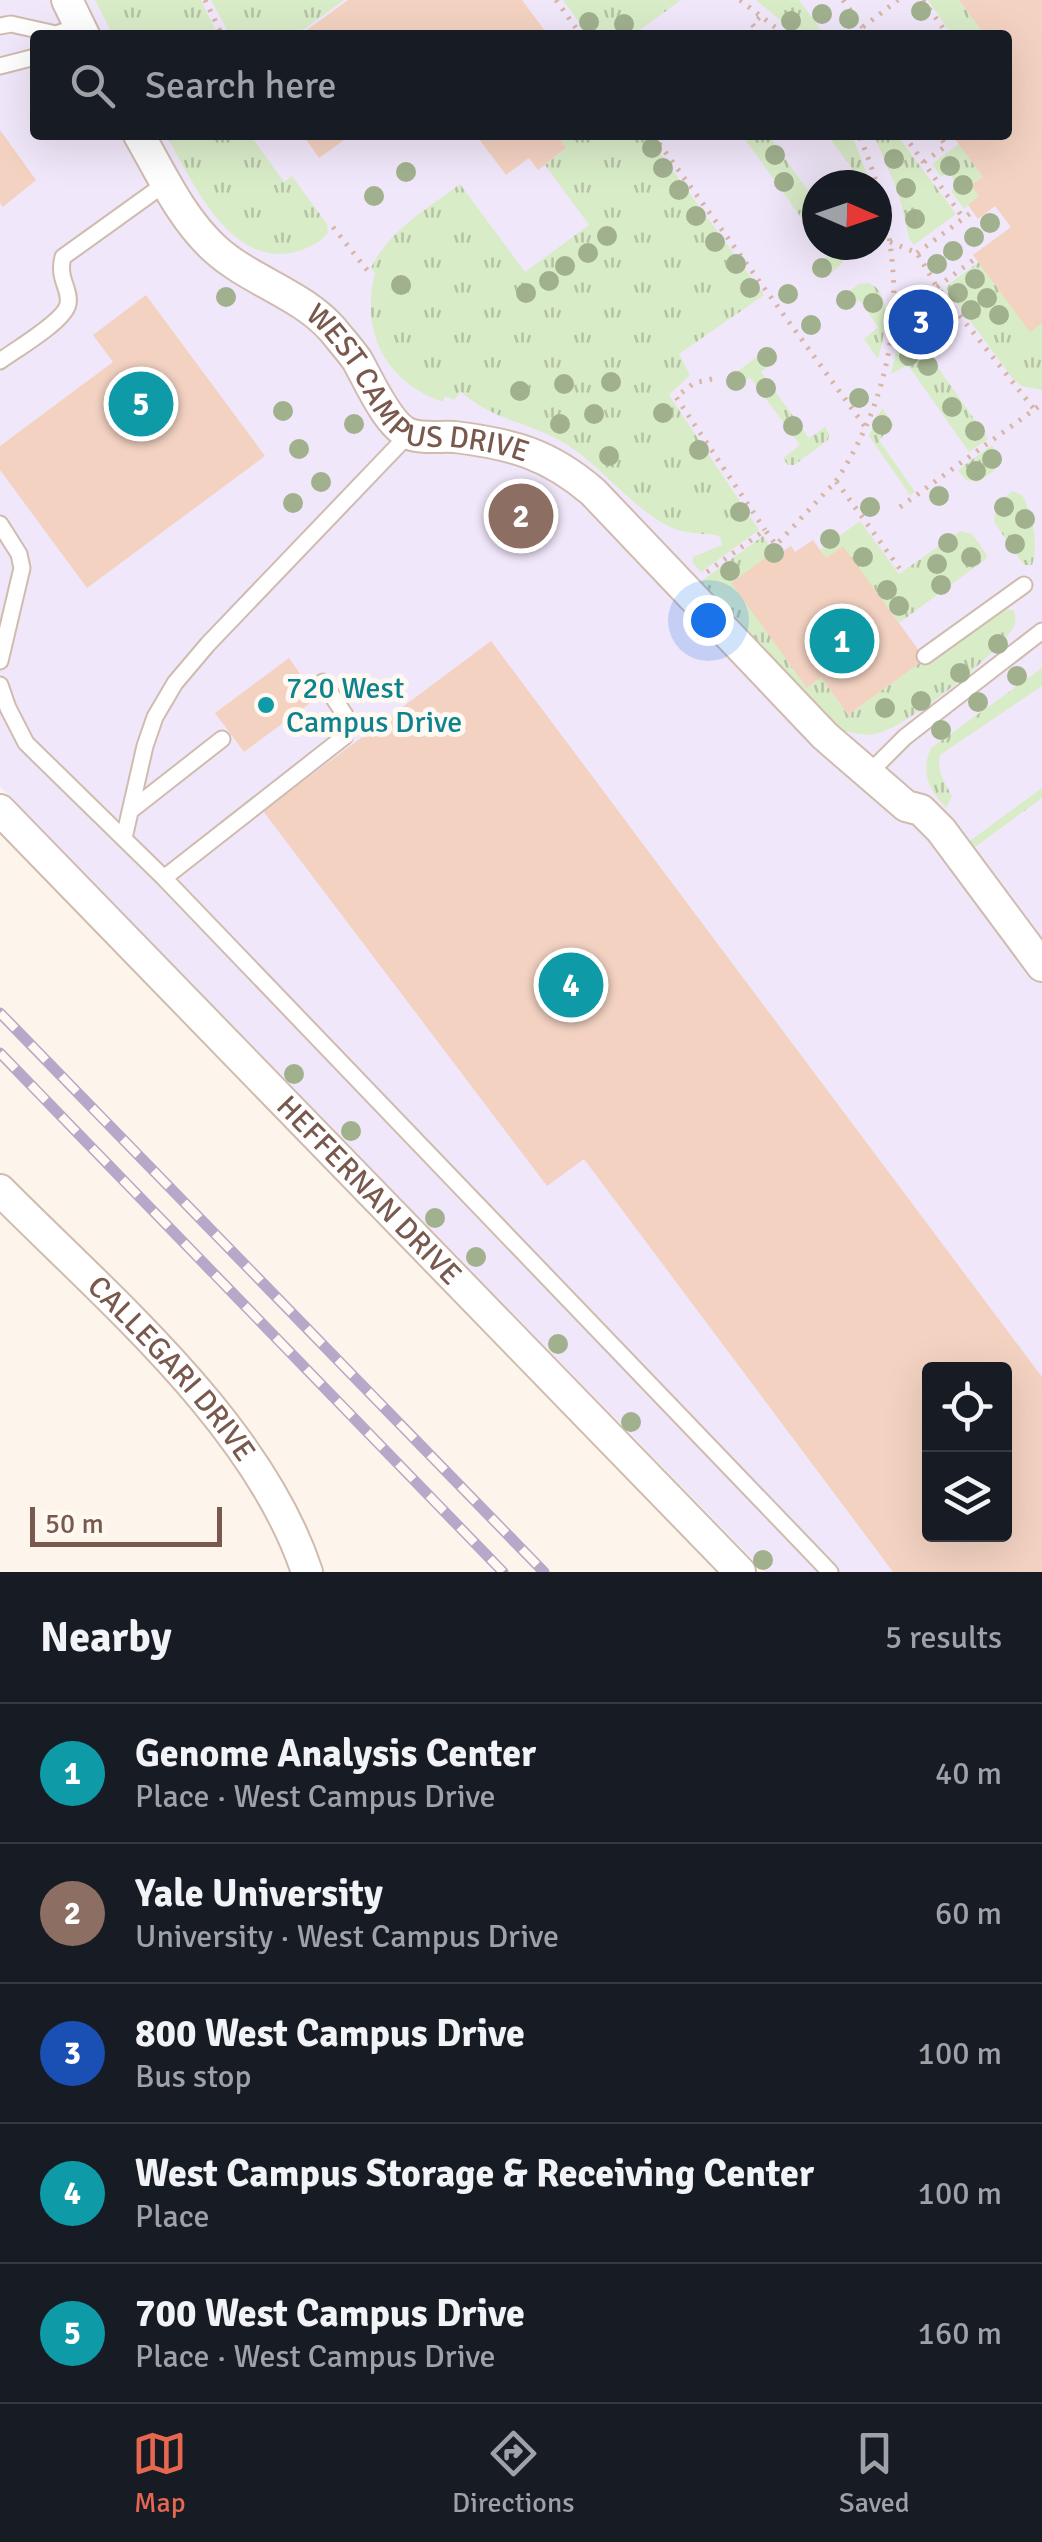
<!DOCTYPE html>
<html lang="en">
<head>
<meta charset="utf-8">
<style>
  body { margin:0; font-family:Signika,sans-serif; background:#20242c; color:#f1f3f6 }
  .controls { position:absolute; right:30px; bottom:30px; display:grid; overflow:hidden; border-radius:10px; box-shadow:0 10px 40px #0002 }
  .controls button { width:90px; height:90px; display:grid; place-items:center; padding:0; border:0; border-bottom:2px solid #363941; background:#171b24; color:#f1f3f6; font:50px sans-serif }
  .compass { position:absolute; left:802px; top:170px; width:90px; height:90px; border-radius:50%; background:#171b24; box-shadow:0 10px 40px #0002; rotate:92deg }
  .scale { position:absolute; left:30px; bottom:25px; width:192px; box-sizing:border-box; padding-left:10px; border:5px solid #79594d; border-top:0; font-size:28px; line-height:35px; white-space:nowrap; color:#79594d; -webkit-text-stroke:8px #fff9f2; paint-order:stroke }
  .you { position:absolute; left:708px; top:620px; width:35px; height:35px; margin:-25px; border:8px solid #fff; border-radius:50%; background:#1a73e8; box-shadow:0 0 0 15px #1a73e833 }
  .badge { display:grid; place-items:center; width:65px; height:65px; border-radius:50%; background:#e66750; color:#fff; font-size:32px; font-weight:700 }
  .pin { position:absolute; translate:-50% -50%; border:5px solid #fff; box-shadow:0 2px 10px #0006 }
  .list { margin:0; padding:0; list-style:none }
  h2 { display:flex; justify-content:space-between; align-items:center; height:130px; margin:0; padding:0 40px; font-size:42px }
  h2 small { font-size:32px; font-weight:400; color:#9ea1a6 }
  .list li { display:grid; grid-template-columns:65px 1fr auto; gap:30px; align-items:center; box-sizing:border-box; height:140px; padding:0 40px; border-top:2px solid #363941 }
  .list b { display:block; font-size:38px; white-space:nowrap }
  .list p { margin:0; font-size:32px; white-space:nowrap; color:#9ea1a6 }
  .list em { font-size:32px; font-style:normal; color:#9ea1a6 }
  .icon { flex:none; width:55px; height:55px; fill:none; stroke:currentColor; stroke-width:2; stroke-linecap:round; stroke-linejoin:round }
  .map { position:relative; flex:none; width:1042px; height:1572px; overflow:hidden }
  .search { position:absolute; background:#171b24; box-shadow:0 10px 40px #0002; left:30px; right:30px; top:30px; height:110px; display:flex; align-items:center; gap:25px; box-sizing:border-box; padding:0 35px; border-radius:10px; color:#9ea1a6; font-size:38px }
  .sheet { height:830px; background:#171b24 }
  nav { display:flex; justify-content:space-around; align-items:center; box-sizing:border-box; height:140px; border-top:2px solid #363941; background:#171b24; font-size:28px; color:#9ea1a6 }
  nav a { display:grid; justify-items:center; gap:5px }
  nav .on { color:#e66750 }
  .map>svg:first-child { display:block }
  .education { fill:#f1e7fa; fill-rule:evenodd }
  .grass { fill:url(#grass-tufts) }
  .building { fill:#f3d2c2; fill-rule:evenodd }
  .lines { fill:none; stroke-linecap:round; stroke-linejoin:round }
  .lane-casing { stroke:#d0bbaf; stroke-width:19 }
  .street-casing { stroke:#d0bbaf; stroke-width:34 }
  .path { stroke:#d8b5a4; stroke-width:5; stroke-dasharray:2.5 8; stroke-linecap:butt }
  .lane { stroke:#fff; stroke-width:15 }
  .street { stroke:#fff; stroke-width:30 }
  .rail-casing { stroke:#b7a7c8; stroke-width:11 }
  .rail { stroke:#fff9f2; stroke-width:8; stroke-dasharray:22; stroke-linecap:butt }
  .tree { fill:#a1b18e }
  .culture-dot { fill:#0f9aa8; stroke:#fff9f2; stroke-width:4 }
  .labels { text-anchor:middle; stroke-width:10; stroke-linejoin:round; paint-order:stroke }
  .street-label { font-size:30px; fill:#79594d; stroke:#fff9f2 }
  .culture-label { font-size:30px; fill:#0d838f; stroke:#fff9f2; text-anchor:start }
</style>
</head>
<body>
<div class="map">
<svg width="1042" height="1572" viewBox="0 0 1042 1572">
  <defs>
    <pattern id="grass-tufts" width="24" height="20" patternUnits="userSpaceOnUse" patternTransform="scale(2.5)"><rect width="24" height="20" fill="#d9ecc8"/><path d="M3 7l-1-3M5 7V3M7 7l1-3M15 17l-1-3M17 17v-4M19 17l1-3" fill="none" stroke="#b5c2a5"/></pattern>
  </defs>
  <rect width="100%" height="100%" fill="#fdf5eb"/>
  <path class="education" d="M 0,0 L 1042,0 L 1042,1572 L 765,1572 L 0,787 ZM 35,35 L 1007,35 L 1007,135 L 35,135 ZM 817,185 L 877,185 L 877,245 L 817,245 ZM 930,1370 L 1004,1370 L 1004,1534 L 930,1534 Z"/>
  <path class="grass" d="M 95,0 L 201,0 L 218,35 L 113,35 Z
    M 211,0 L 344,0 L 296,35 L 230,35 Z
    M 563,0 L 681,0 L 633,35 L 588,35 Z
    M 756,0 L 799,0 L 825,35 L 798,35 Z
    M 928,0 L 959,0 L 985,35 L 952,35 Z
    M 166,135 L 250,135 L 284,182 L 292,176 L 327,224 L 328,233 C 319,244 308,248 295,252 C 229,268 192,180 166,135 Z
    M 563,135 L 647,135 L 764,295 L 679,354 L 690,375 L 669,395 L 759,530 L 701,572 L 692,562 L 693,557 L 722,545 L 721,538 L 716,535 C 701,533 684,534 670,527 C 631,508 604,468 566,444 C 530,422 494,421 461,392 L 454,400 L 445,396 L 443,402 C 385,382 360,332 375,273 L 371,268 C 389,230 427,209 460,184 L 525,272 L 589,225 L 545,165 L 566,149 L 559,138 Z
    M 742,135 L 768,135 L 817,203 L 817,240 Z
    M 827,135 L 852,135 L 871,185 L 837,185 L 835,182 L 852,168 Z
    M 874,135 L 897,135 L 956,214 L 914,245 L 909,238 L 899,195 Z
    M 959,144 L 983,177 L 972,185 L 979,196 L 964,209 L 951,191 L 957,185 L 948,172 L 941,177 L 932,164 Z
    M 820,245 L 847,245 C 848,262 835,273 819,277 L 815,275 L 814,267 L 828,256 Z
    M 979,262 L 1042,323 L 1042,390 L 1022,386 L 1013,379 L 945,287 Z
    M 868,283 C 895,292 884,337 878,359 L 864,339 L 878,327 L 859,300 L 847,309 L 837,304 L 838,299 L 859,284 Z
    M 904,319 L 988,439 L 969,452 L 908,365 L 891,374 Z
    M 765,351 L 773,353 L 777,359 L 761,372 L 809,438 L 825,427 L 829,434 L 828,440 L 794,465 L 788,465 L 783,458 L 800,445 L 750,377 L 732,390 L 730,386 L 731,376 Z
    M 882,408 L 894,425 L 879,440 L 915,492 L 910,495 L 869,436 Z
    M 992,445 L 999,458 L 995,470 L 978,482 L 966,480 L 958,470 Z
    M 1013,491 L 1022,495 C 1033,515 1039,544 1032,565 L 1024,565 L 994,522 L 996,503 Z
    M 860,521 L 899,574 L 960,531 L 972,534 L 987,555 L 986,559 L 899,623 L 843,547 L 826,558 L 820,550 Z
    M 763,536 L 773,552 L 808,687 L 821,677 L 848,715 L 997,606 L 1014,611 C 1015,617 1017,621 1014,626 C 1003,651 909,724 882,732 C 867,737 852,734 837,728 L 696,585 Z
    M 1042,668 L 1042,686 L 940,755 C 936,770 945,783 952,796 L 946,808 C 929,790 920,772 931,748 Z
    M 1042,788 L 1042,798 L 948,867 L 963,846 Z"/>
  <path class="building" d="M 348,0 L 522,0 L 548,35 L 300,35 Z
    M 959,0 L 1042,0 L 1042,323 L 1030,332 L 973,255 L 1011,227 L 995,206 L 978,219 L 968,205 L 979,196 L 971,185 L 983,177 L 952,135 L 1007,135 L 1007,35 L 985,35 Z
    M 0,130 L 36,180 L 3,207 L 0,203 Z
    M 303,135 L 351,135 L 319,158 Z
    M 476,135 L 563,135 L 559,138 L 566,148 L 538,170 L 529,158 L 506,175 Z
    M 146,295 L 265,456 L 87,588 L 0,470 L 0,446 L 113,362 L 93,335 Z
    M 813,540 L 826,558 L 843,546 L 925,659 L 848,715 L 821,677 L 807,688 L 731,583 L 773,552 L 776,556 L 791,546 L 795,552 Z
    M 491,641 L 1042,1377 L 1042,1572 L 893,1572 L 584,1159 L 547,1186 L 263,811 ZM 930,1370 L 1004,1370 L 1004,1534 L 930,1534 Z
    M 289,658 L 317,698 L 244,752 L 215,713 Z"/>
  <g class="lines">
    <g class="lane-casing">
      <path id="lane" d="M 0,26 L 11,24 L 56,34 L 79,26
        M 0,66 L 35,57
        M 0,361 C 15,350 65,321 68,304 C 71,289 57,279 63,257 L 166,183
        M 0,524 L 19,554 L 22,568 L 0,661
        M 925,656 L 1024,585
        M 0,685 L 8,708 L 26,743 L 164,878 L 830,1572
        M 868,774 L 905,737 L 1042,631
        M 130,811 L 222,739
        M 124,838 L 145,746 L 155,717 L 175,683 L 208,644 L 409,434
        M 164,878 L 344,737 L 345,715 L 323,682"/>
    </g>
    <g class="street-casing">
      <g id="street">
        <path d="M 67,0 L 84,35"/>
        <path id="s1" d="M 139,135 C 161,173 181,218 215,249 C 250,281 302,294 333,330 C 341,340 350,350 357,360 C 368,379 388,426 409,434 C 422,439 441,436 455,437 C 512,444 549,454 593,492 L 825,736 L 906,806 L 921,810 L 941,830 L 1042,966"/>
        <path id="s2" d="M 0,810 L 740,1572"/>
        <path id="s3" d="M 0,1190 C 108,1299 258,1424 307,1572"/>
      </g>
    </g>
    <path class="path" d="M 205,0 L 222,35
      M 556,0 L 581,35
      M 740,0 L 785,35
      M 843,0 L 868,35
      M 923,0 L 948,35
      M 863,27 L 898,0
      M 760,35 L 752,24 L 761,16
      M 653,135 L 866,428
      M 904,135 L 964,219
      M 924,162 L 946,146 L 939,135
      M 333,227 L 371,275
      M 890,242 L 917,253 L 937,287 L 1034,409
      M 917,253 L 972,212
      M 937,287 L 976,258
      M 712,379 L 694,383 L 676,397 L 765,530
      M 836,481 C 908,372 909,253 859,135
      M 900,507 L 1042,404
      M 707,572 L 765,530 L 776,545 L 836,481 L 900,569"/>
    <use href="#lane" class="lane"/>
    <use href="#street" class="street"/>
    <g class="rail-casing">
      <path id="rail" d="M 0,1013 L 544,1572
        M 0,1053 L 503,1572"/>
    </g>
    <use href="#rail" class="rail"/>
  </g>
  <g class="tree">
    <circle cx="921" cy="11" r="10"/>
    <circle cx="822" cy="14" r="10"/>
    <circle cx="849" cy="19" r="10"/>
    <circle cx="791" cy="21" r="10"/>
    <circle cx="589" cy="22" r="10"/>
    <circle cx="624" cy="24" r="10"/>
    <circle cx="652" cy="148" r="10"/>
    <circle cx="775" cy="155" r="10"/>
    <circle cx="894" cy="159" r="10"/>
    <circle cx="950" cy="166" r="10"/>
    <circle cx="663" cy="168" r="10"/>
    <circle cx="406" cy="172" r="10"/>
    <circle cx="784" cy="182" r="10"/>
    <circle cx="963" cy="185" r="10"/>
    <circle cx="906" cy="188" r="10"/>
    <circle cx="679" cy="190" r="10"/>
    <circle cx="374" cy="196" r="10"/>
    <circle cx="696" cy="216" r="10"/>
    <circle cx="915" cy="219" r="10"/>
    <circle cx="990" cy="223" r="10"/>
    <circle cx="607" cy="236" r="10"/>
    <circle cx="974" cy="237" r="10"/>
    <circle cx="715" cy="242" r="10"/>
    <circle cx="953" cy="251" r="10"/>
    <circle cx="588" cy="253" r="10"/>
    <circle cx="736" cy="264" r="10"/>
    <circle cx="937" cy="264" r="10"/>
    <circle cx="565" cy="266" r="10"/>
    <circle cx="822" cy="268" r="10"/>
    <circle cx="975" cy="279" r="10"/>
    <circle cx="549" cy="281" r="10"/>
    <circle cx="401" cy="285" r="10"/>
    <circle cx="750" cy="288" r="10"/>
    <circle cx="526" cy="293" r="10"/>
    <circle cx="958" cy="293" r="10"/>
    <circle cx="788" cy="294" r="10"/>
    <circle cx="226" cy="297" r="10"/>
    <circle cx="987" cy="298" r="10"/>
    <circle cx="846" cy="300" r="10"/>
    <circle cx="873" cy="303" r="10"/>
    <circle cx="971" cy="310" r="10"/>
    <circle cx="999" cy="315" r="10"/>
    <circle cx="811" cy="325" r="10"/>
    <circle cx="909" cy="356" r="10"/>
    <circle cx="767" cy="357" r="10"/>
    <circle cx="928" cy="366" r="10"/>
    <circle cx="736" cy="381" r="10"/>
    <circle cx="611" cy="382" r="10"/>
    <circle cx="564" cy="384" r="10"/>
    <circle cx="766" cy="388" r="10"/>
    <circle cx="520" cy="391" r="10"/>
    <circle cx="859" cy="398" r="10"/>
    <circle cx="952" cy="407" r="10"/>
    <circle cx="283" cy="411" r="10"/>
    <circle cx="663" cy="413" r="10"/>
    <circle cx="594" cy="414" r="10"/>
    <circle cx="354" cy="424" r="10"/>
    <circle cx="560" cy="424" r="10"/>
    <circle cx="882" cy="425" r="10"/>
    <circle cx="793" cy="426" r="10"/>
    <circle cx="975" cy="431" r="10"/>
    <circle cx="299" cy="449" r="10"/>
    <circle cx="699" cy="450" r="10"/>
    <circle cx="609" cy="456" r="10"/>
    <circle cx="992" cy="459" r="10"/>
    <circle cx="976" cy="471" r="10"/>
    <circle cx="321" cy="482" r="10"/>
    <circle cx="939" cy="496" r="10"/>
    <circle cx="293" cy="503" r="10"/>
    <circle cx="870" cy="507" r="10"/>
    <circle cx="1004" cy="507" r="10"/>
    <circle cx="740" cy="512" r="10"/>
    <circle cx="1025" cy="519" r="10"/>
    <circle cx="830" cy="539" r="10"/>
    <circle cx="948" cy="543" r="10"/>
    <circle cx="1015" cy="544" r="10"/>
    <circle cx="774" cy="553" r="10"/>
    <circle cx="863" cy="557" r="10"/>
    <circle cx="971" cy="557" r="10"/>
    <circle cx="937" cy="564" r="10"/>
    <circle cx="730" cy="571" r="10"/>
    <circle cx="941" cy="585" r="10"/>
    <circle cx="887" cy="590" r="10"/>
    <circle cx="899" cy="606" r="10"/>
    <circle cx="998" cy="644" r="10"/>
    <circle cx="960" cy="673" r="10"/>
    <circle cx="1017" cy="676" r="10"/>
    <circle cx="921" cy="701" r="10"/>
    <circle cx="978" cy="702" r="10"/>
    <circle cx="885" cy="708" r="10"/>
    <circle cx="941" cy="730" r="10"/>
    <circle cx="294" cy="1074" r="10"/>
    <circle cx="351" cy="1131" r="10"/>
    <circle cx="435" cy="1218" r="10"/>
    <circle cx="476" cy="1257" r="10"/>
    <circle cx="558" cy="1344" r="10"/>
    <circle cx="631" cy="1422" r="10"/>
    <circle cx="763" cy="1560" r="10"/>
  </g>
  <circle class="culture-dot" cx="266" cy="705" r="10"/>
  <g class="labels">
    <g class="street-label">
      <text dy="10" stroke="none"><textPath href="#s1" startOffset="392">WEST CAMPUS DRIVE</textPath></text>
      <text dy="10" stroke="none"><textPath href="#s2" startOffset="530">HEFFERNAN DRIVE</textPath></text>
      <text dy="10" stroke="none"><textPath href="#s3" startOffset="248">CALLEGARI DRIVE</textPath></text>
    </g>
    <g class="culture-label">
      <text x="286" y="698">720 West<tspan x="286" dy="34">Campus Drive</tspan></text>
    </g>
  </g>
</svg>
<div class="controls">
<button><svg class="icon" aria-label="locate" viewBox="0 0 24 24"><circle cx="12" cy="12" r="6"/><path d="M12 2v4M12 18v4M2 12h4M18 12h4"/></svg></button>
<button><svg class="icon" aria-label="layers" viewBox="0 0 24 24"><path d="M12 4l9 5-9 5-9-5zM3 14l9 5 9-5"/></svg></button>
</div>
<svg class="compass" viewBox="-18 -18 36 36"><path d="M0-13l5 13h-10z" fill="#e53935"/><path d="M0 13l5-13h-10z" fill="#9ea1a6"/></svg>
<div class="scale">50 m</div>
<div class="you"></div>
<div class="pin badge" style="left:842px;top:641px;background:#0f9aa8">1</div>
<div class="pin badge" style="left:521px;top:516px;background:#8d6e63">2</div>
<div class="pin badge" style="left:921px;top:322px;background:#1a4fb4">3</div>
<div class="pin badge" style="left:571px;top:985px;background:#0f9aa8">4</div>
<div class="pin badge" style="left:141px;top:404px;background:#0f9aa8">5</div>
<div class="search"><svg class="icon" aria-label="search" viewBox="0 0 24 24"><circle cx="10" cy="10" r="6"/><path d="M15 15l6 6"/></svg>Search here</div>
</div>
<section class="sheet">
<h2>Nearby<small>5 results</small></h2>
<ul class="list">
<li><span class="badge" style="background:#0f9aa8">1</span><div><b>Genome Analysis Center</b><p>Place · West Campus Drive</p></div><em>40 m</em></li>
<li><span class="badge" style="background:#8d6e63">2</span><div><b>Yale University</b><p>University · West Campus Drive</p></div><em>60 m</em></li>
<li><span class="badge" style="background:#1a4fb4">3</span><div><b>800 West Campus Drive</b><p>Bus stop</p></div><em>100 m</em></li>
<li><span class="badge" style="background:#0f9aa8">4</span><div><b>West Campus Storage &amp; Receiving Center</b><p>Place</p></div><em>100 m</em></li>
<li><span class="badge" style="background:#0f9aa8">5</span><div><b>700 West Campus Drive</b><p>Place · West Campus Drive</p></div><em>160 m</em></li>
</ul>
</section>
<nav>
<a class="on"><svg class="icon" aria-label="map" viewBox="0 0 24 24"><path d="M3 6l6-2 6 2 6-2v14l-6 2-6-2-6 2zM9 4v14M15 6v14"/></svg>Map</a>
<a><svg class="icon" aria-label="directions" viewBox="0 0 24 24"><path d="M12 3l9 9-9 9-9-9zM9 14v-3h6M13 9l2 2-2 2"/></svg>Directions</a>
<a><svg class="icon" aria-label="saved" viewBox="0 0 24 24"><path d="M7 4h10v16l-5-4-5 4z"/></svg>Saved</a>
</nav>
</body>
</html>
